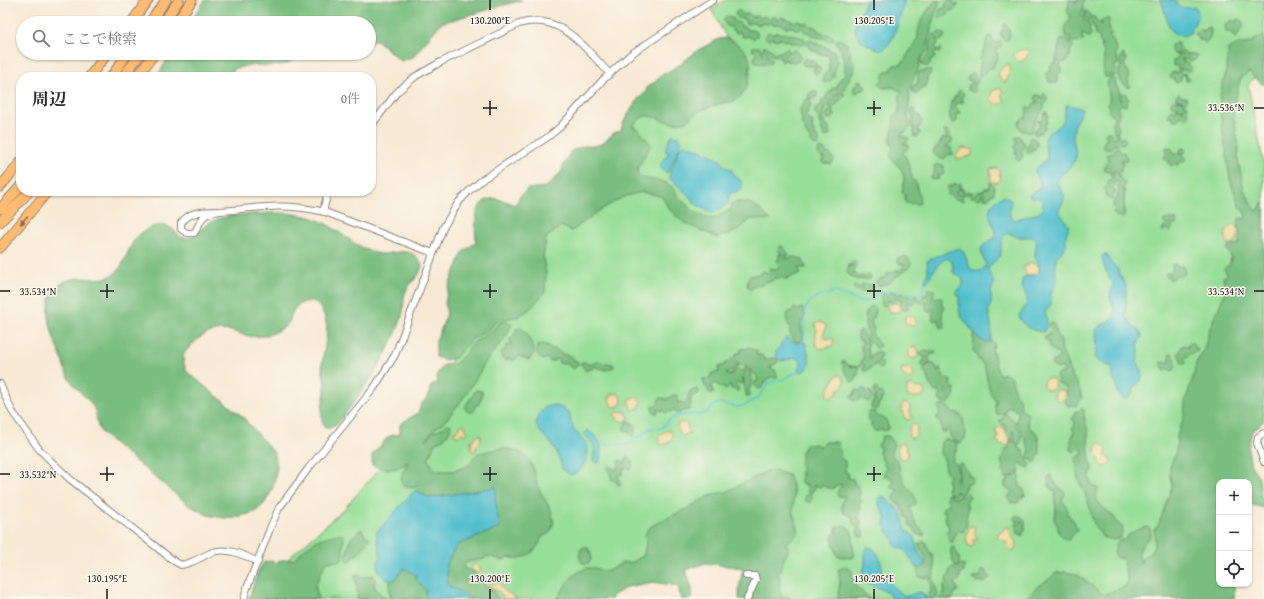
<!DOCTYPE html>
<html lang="ja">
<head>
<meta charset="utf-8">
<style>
  body { margin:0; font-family:"Gentium Book Plus","Noto Serif JP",serif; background:#f7f7f7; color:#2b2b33 }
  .controls { position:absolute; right:12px; bottom:12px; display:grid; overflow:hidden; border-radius:8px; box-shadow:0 1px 3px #0004 }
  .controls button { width:36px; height:36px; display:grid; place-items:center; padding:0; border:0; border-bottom:1px solid #e1e1e2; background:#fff; color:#2b2b33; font:20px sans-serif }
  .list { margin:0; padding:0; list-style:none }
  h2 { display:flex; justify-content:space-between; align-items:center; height:52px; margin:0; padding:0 16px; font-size:17px }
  h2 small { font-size:13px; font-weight:400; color:#7c7c81 }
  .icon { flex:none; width:22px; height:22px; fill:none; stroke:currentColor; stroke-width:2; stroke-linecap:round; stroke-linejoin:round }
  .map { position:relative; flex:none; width:1264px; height:599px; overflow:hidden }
  .search { position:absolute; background:#fff; box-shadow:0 1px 3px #0004; left:16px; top:16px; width:360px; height:44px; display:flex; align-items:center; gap:10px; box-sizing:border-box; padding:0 14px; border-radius:22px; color:#7c7c81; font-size:15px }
  .panel { position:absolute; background:#fff; box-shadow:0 1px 3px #0004; left:16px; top:72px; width:360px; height:124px; border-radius:16px }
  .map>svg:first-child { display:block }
  .green { fill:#97de98; stroke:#5a7d5a }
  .forest { fill:#79bd80; stroke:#4a6c4e }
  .sand { fill:#eeda9e; stroke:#857b5d }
  .water { fill:#53bfcd; stroke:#386e74 }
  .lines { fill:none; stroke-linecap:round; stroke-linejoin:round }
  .stream { stroke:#53bfcd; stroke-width:1.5 }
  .minor-casing { stroke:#8a8278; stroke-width:8 }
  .highway-casing { stroke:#8a8278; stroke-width:11 }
  .minor { stroke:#fff; stroke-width:6 }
  .highway { stroke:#febb71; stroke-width:9 }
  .oneway { fill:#8d6c46 }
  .ticks { fill:none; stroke:#1c1c1c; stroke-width:1.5 }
  .ticks-label { font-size:10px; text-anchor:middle; fill:#1c1c1c; stroke:#fbf7ec; stroke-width:3; stroke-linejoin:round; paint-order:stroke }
</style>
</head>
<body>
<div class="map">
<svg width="1264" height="599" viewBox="0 0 1264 599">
  <rect width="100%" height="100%" fill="#fbf7ec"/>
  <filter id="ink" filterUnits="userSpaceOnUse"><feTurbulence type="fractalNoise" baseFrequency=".025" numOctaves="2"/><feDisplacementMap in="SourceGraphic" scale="8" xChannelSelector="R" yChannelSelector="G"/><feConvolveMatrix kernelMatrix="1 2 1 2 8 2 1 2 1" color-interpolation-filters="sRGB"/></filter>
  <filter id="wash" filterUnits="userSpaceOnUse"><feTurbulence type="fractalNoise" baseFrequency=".012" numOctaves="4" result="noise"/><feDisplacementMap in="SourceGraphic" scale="16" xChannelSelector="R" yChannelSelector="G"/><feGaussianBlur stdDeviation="0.9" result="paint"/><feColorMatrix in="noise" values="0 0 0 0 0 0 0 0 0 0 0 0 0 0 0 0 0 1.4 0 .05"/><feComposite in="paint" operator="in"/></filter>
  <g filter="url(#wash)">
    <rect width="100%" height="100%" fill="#f7e9d4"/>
    <path class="green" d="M 726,0 L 1264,0 L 1264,65 L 1248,85 L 1264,166 L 1264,267 L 1157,599 L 767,599 L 760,561 L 698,547 L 596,599 L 276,599 L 272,573 L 344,509 L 444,395 L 465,294 L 613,138 L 729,42 L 711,9 Z"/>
    <path class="forest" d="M 205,0 L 522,0 L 441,23 L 413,57 L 401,61 L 377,40 L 369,43 L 369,23 L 190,23 Z
      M 949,0 L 953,1 L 956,5 L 958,4 L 958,6 L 956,7 L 953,11 L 950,11 L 948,15 L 941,18 L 938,16 L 939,11 L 941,8 L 945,8 L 946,3 Z
      M 1070,0 L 1074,0 L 1075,2 L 1077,2 L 1077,0 L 1085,0 L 1083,3 L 1083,12 L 1081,12 L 1081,16 L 1084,17 L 1084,20 L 1088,21 L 1089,26 L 1091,27 L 1089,30 L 1091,33 L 1090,36 L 1088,37 L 1082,33 L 1083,41 L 1073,42 L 1070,40 L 1071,37 L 1065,36 L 1066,24 C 1073,17 1070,17 1067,11 Z
      M 935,1 L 939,1 L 939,4 L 932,22 L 932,31 L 929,37 L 926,52 L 921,59 L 919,67 C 915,73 915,78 911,82 L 912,84 L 909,92 L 910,96 L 909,99 L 910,100 C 908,108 907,116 910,124 L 912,124 L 913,117 L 910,110 L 914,109 L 916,114 L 920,116 L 922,121 L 920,127 L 917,128 L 920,132 L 918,136 L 914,137 L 914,127 L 912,127 L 901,135 L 903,137 L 908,137 L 909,139 L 908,141 L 903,143 L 908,144 L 908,148 L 902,153 L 905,155 C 908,164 911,171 913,181 L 915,181 C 917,186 920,199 920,203 L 918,204 L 906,203 L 905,202 L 905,194 L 902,193 C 903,186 905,179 903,173 C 900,164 885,159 893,149 L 890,140 C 893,133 893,124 894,116 L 898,113 L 900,104 L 899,95 L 902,90 L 898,90 L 893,87 L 883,88 L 879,83 L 883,79 L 883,75 L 887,71 L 891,71 L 891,68 L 894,65 L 902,64 L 918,38 L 918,32 L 921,21 L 928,10 Z
      M 739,10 L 744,15 L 748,13 L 753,17 L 757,15 L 761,18 L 764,16 L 769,19 L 771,17 L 775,17 L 778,20 L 781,17 L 795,22 L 798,20 L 803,23 L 808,23 L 811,26 L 815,27 L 818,31 L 832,36 L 833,37 L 833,41 L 827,41 L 824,38 C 819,38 810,36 808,32 L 805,32 L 801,28 L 798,30 L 795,29 L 792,27 L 785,27 L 778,23 L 775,25 L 770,23 L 768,24 L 762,23 L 758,25 L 753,22 L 749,24 L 746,23 L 744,19 L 738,18 L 735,15 L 736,12 Z
      M 1087,11 L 1091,17 L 1094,17 L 1101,25 L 1102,24 L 1100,22 L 1103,21 L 1103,19 L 1109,19 L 1109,22 L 1107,27 L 1109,28 L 1111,33 L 1109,37 L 1112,38 L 1117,51 L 1115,54 L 1118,59 L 1118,64 L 1115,65 L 1117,74 L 1115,76 L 1111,75 L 1108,77 L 1105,77 C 1102,71 1104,59 1104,53 C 1103,47 1100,49 1102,44 L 1099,41 L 1100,38 L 1095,35 L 1094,26 L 1092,25 L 1090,20 L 1085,17 L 1084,12 Z
      M 728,16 L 732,17 L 734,19 L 734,22 L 740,23 L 742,27 L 745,27 L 747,30 L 753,30 L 757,33 L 757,36 L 753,39 L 748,36 L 743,37 L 740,32 L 736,33 L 732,30 L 731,26 L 728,27 L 724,22 L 724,19 L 725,17 Z
      M 1239,19 L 1242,21 L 1244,26 L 1239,32 L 1238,36 L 1235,38 L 1231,32 L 1226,32 L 1225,26 L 1226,24 L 1229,24 L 1230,21 L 1232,20 L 1236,22 L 1237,20 Z
      M 1005,24 C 1010,28 1010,33 1009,39 L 1005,41 L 1003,40 L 1000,32 L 1001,31 L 1005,31 L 1002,28 Z
      M 1210,27 L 1211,31 L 1210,38 L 1208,39 L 1208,42 L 1205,43 L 1202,40 L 1199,40 L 1198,36 L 1196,35 L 1195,32 L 1200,29 L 1204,32 L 1206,28 Z
      M 768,32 L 773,34 L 777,32 L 781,34 L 784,33 L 789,35 L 792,34 L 799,37 L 804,38 L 806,43 L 800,45 L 797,43 L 790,43 L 788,40 L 783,41 L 781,38 L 776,40 L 773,38 L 770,39 L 767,39 L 765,37 Z
      M 939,32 L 943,33 L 945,35 L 943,39 L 941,41 L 937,39 L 938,44 L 935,47 L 937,50 L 941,48 L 942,51 L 940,53 L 936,52 L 934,55 L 935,58 L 932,60 L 930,60 L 930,65 L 928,67 L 922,65 L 922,62 L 929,53 L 930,41 L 934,34 L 937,35 Z
      M 1264,35 L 1264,85 L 1259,82 L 1249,72 L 1240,79 L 1233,112 L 1239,147 L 1238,160 L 1244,190 L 1257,212 L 1264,200 L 1264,421 L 1252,431 L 1248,448 L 1251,465 L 1259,477 L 1261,495 L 1264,500 L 1264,508 L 1249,504 L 1249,482 L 1219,482 L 1219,584 L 1233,584 L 1235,590 L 1234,599 L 1025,599 L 1039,585 L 1048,580 L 1056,573 L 1065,572 L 1076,574 L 1104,595 L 1126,586 L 1127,578 L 1123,562 L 1125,561 L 1122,558 L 1117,558 L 1114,553 L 1116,549 L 1115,545 L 1119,540 L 1124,540 C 1129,533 1139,528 1148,527 L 1150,529 L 1151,536 C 1143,542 1135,553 1141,563 L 1142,558 C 1155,551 1156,544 1154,530 L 1159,524 L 1172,486 L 1170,477 L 1170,467 L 1176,452 L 1177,436 L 1184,416 L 1185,401 L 1194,375 L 1196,363 L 1204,350 L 1210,328 L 1225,293 L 1223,277 L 1227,275 L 1224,269 L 1230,264 L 1231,257 L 1227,249 L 1230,243 L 1233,246 L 1239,244 L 1240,233 L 1238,225 L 1239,218 L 1244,219 L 1246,215 L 1239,205 L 1230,179 L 1220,112 L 1220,95 L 1227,67 L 1228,49 L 1238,44 L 1247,44 Z
      M 991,36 L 993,41 L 997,43 L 1001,42 L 1002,45 L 998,49 L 995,49 C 1001,60 995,59 993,68 L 990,68 L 981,77 L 979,76 C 978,69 982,65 980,58 L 982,56 L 982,52 L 984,51 L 983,50 L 986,47 L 985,43 L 987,41 L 988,38 Z
      M 725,38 C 736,42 749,50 750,63 C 750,76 748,95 734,101 C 731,103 726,101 722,103 C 718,104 714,106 710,107 C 698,111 697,111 688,121 C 684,122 679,123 675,123 C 658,122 647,106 633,126 L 638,129 L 651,145 L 637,169 L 638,175 C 647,182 660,178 670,185 C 673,187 675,192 677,195 C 683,203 705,222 715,218 C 719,216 725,212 731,209 L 732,203 C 752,198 756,207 771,220 L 751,219 L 737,231 L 717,238 L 683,222 L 670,210 L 661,196 L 641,192 L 623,197 L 597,212 L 572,231 L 561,226 L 546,238 L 543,258 L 546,273 L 545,292 L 530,309 L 517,317 L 497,320 L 490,329 L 471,340 L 455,358 L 445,360 L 436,357 L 436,341 L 447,314 L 445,303 L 448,288 L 463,252 L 476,242 C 475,227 472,195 498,199 C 503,200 510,203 515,205 L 520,196 L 527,189 L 545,187 L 551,183 L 561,172 L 565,162 L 571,151 L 584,146 L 592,146 L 602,144 L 614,133 L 621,130 L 624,121 L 638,99 L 645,93 L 648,86 L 655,82 L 662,75 L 681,64 L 698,50 L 719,39 Z
      M 1065,38 L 1069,40 L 1069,44 L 1071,42 L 1073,47 L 1070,51 L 1071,54 L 1069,57 L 1067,57 L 1068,59 L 1066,62 L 1062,62 L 1060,65 L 1062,68 L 1061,72 L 1056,77 L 1058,80 L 1056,83 L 1049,82 L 1047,76 L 1046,74 L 1047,72 L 1051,72 L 1050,66 L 1056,62 C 1057,54 1058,48 1060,41 Z
      M 810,40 L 821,46 L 827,47 L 830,51 L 834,51 L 835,54 L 835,58 L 837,60 C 837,67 833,71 834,77 L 830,81 L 824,83 L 822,78 L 830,68 L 828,66 L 830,60 L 827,55 L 820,54 L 808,47 L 807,41 Z
      M 836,40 L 841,40 L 847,44 L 847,47 L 850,51 L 850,57 L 854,63 L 853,73 L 850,74 C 850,79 849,82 845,85 L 845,89 L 840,91 L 837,95 L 833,96 C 831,103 834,97 829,102 C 825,106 823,113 822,119 L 829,129 L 830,135 L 824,137 L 818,117 L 815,114 L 815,110 L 818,106 L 821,105 L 822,100 L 826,99 L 826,96 L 828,93 L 831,93 L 831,90 L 833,88 L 837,88 L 838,82 L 841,81 L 840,79 L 845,74 L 844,70 L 846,67 L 844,64 L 843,60 L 845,57 L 841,55 L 842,50 L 836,44 Z
      M 1176,43 L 1179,43 L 1179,47 L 1181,48 L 1177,54 L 1181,54 L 1181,52 L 1183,51 L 1187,55 L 1191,54 L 1196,54 L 1197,56 L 1196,59 L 1192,61 L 1189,61 L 1188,59 L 1183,60 L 1181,58 L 1184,63 L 1187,63 L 1191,67 L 1191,70 L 1190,72 L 1186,70 L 1183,71 L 1182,69 L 1178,69 L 1177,65 L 1173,66 L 1173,61 L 1176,60 L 1178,57 L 1177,54 L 1173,54 C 1171,52 1170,47 1172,44 L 1174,45 Z
      M 764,46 L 768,47 L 775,53 L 781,52 L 787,48 L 790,52 L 785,56 L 784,61 L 782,62 L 780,57 L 777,56 L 768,55 L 763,49 Z
      M 753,47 L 760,47 L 765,56 L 772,59 L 771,62 L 768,64 L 756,63 L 754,59 L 757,53 L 752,50 Z
      M 792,50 L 794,50 L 801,55 L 798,62 L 786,61 L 786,59 C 790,56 793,55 792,50 Z
      M 171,53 L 303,53 L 287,64 L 271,66 L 249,65 L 234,69 L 230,77 L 157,77 Z
      M 1123,54 L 1127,61 L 1124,65 C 1127,68 1130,76 1128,81 L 1130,87 L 1127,88 C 1120,81 1117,75 1121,66 L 1120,64 L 1121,56 Z
      M 805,59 L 812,60 L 820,68 L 820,71 L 817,74 L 815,74 L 813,69 L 816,69 L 816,67 L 803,65 L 802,62 Z
      M 926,70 L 929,70 L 931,71 L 930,75 L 927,76 L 927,84 L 926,86 L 922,87 L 921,90 L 916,95 L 914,92 L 912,92 L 913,86 L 918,83 L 918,72 L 922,71 L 924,72 Z
      M 1179,70 L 1182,74 L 1185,73 L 1186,77 L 1189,77 L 1189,81 L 1186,81 L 1185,74 L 1182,75 L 1180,81 L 1177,83 L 1175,82 L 1175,79 L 1170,78 L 1172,73 L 1174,72 L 1177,73 Z
      M 972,72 L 978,79 L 978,81 L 973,87 L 976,90 L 973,93 L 968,89 L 968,85 L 971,84 L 971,81 L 967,79 Z
      M 1112,77 L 1116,80 L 1115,83 L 1119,90 L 1119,100 L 1121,101 L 1121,92 L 1126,94 L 1127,98 L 1129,99 L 1125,107 L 1122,104 L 1118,108 L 1119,114 L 1116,123 L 1119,128 L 1117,134 L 1114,133 L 1113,124 L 1112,123 L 1114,117 L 1108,111 L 1110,107 L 1108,105 C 1111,96 1108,91 1107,83 L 1110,78 Z
      M 859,80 L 862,81 L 862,84 L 865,85 L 866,88 L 864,90 L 859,91 L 855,94 L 854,93 L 854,87 Z
      M 960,90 L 964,94 L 960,99 L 963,100 L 963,103 L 959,103 L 955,105 L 955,107 L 959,111 L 960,114 L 956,114 L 957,121 L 953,124 L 951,121 L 951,118 L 950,118 C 949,112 950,107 951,101 L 954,101 L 954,97 L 957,96 L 958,91 Z
      M 815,91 L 818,93 L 816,98 L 810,99 L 811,107 L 808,109 L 807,115 L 805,117 L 813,122 L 812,130 L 814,131 L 815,136 C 819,138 820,140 819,145 L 814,146 L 811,142 L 811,139 L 808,137 L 805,132 L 806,129 L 801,124 L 802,122 L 800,109 L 803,105 L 804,101 L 809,98 L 808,95 L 811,92 Z
      M 842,92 L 844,93 L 844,96 L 832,109 L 833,111 L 832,114 L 835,114 L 835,116 L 831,119 L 826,118 L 826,115 L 831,109 L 829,106 C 831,100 838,96 842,92 Z
      M 1044,93 L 1047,96 L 1047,101 L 1044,105 L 1044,108 C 1040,111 1039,117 1035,120 L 1035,123 L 1032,127 L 1033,129 L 1031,132 L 1028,133 L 1026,131 L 1022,131 L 1018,125 L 1019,121 L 1020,122 L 1022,118 L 1026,118 L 1027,107 L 1031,108 L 1034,103 L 1037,102 L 1035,98 L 1036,95 L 1039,95 L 1042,98 Z
      M 1178,94 L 1183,97 L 1186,97 L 1187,100 L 1186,102 L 1184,102 L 1184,104 L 1187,104 L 1188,108 L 1184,107 L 1183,109 L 1171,105 L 1171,102 L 1173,100 L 1183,101 L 1176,99 L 1176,96 Z
      M 1178,108 L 1188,111 L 1188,117 L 1186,119 L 1181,116 L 1176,121 L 1173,120 L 1172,116 L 1169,117 L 1168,113 L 1169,112 L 1171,112 L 1171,110 L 1173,109 L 1175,111 L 1176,109 Z
      M 1047,112 L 1048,116 L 1047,118 L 1047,123 L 1045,124 L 1045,128 L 1042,130 L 1041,133 L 1038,133 L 1037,135 L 1034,134 L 1034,131 L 1039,127 L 1040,124 L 1037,121 L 1039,120 L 1042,120 L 1043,115 L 1045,115 L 1044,113 Z
      M 947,130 L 952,139 L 952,142 L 946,146 L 950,147 L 953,154 L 951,155 L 949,154 L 944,159 C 940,159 935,156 933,152 C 935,147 939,146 942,139 L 943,138 L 947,139 L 944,131 Z
      M 1107,131 L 1111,133 L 1112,138 L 1115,138 L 1116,135 L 1119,135 L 1120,138 L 1123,137 L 1125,139 L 1124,144 L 1121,143 L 1117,145 L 1114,145 L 1111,148 L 1106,149 L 1102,146 L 1107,138 L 1105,134 Z
      M 1018,135 L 1025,144 L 1024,148 L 1021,151 L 1023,156 L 1019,162 L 1016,159 L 1018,154 L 1015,153 L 1016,149 L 1014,148 L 1017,141 L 1015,138 Z
      M 1030,137 L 1035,139 L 1038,144 L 1035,149 L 1032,149 L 1031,153 L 1028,154 L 1026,150 L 1027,146 L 1030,145 L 1029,141 Z
      M 1118,147 L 1121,153 L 1124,152 L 1127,159 L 1126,161 L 1121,159 L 1123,165 L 1121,167 L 1121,172 L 1117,172 L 1119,174 L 1120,178 L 1125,184 L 1123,189 L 1125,191 C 1123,199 1125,208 1124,217 L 1122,218 L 1119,216 L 1117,217 L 1113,212 L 1115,209 L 1113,207 L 1114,205 L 1113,203 L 1118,196 L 1117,194 L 1120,189 L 1118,187 L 1119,183 L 1116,181 L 1112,187 L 1115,191 L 1111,200 L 1105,195 L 1106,193 L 1105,191 L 1105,188 L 1108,186 L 1107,182 L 1113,177 L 1110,174 L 1113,173 L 1116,170 L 1110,172 L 1109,170 L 1106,171 L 1103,167 L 1106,166 L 1105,163 L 1108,160 L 1106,154 L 1108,154 L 1109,152 L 1113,153 L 1115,148 Z
      M 1166,147 L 1171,148 L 1175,155 L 1177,153 L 1180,152 L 1181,149 L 1184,148 L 1185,150 L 1185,153 L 1181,153 L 1181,156 L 1185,156 L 1186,157 L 1185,161 L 1183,162 L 1181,161 L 1178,165 L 1175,163 L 1172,166 L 1169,164 L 1169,161 L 1164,158 L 1166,154 Z
      M 819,149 L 824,149 L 826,153 C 831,154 832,156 834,160 L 832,164 L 823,163 L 823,157 L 821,157 L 818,154 Z
      M 938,164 L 940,166 L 942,165 L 944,166 L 944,174 L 942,175 L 938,174 L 939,179 L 938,180 L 936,178 L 935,180 L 932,180 L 931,177 L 935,171 L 934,166 Z
      M 990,182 L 994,186 L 994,193 L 993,195 L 989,197 L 988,199 L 984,198 L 984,195 L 982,194 L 981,198 L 978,199 L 976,197 L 971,197 L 970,194 L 962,195 L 959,183 L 960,183 L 964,192 L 968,191 L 970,193 L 973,192 L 975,194 L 977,192 L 983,191 L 985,188 L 989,188 Z
      M 956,183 L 960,190 L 955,193 L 962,196 L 963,201 L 955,199 L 947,194 L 949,192 L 948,191 L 948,186 L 952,187 L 953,184 Z
      M 269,213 C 290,213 310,214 328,225 C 340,232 351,242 363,248 C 369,251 374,253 381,254 C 393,254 408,247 418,258 C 430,269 410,281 406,291 C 403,297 404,305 403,312 C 401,322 396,333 391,343 C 378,372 358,396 340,421 C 337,425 334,427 329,428 C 315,428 325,397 325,389 C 325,382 323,375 322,368 C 322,353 329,336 326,322 C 324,313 320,307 314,301 C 304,301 297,303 292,313 C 291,316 290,319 289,322 C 285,328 275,333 268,335 C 262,337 251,337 244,335 C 240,334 236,332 232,331 C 210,327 196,338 183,355 L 184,364 L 187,372 L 242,416 L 275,454 L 277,467 L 273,488 L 265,503 L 255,512 L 235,518 L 224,518 L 207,515 L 189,505 L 105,436 C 103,434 101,432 99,429 C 96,422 97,413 93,406 C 87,397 77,390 71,381 C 66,375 64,366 62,359 C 53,337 37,301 62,283 C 78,272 98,285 114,274 C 125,268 128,243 140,234 C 147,228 161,221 171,228 C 176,231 179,240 188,238 C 197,235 204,225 213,221 C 230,213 251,215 269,213 Z
      M 1171,217 L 1173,220 L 1177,220 L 1176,225 L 1172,224 L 1172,228 L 1170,232 L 1167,229 L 1163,231 L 1162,230 L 1163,228 L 1168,225 L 1163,222 L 1164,220 L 1167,219 L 1169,220 Z
      M 781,246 L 783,247 L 789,255 L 788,257 L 786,257 L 786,255 L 783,254 L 782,255 L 784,258 L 790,259 L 791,257 L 797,257 L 803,260 L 806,268 L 798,268 L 801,274 L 792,276 L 791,278 L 788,277 L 787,279 L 784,279 L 782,276 L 779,280 L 777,277 L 769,282 L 765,281 L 764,284 L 753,287 L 752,289 L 750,289 L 747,286 L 748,283 L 747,281 L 750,276 L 757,274 L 761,275 L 761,272 L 764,271 L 767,273 L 770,272 L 770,268 L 777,269 L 779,265 L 776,262 L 779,258 L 779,254 L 781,254 L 778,250 Z
      M 904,256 L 907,257 L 911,263 L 910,266 L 889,283 L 879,286 L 876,283 L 877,281 C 880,278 884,278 887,276 L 887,273 L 893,272 L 895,270 L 901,270 L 904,266 L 904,264 L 900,264 L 897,260 L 898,258 L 902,258 Z
      M 855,260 L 856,264 L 853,274 L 855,273 L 859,277 L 862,276 L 865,277 L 869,275 L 871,277 L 870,279 L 857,280 L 847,273 L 848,268 L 853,266 L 852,265 L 847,267 L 847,266 Z
      M 1174,264 L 1179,267 L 1183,266 L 1184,267 L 1185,273 L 1180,276 L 1176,275 L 1174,278 L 1170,280 L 1170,276 L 1167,277 L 1165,274 L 1167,273 L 1171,273 L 1173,268 L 1172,267 L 1172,265 Z
      M 862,284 L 874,285 L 873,288 C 867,292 860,294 854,289 L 853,287 L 855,285 L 863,288 Z
      M 928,289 L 934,290 L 933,298 L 941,297 L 942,300 L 941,303 L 944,308 C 940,315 944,321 945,328 L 941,328 L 938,319 L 934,321 L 932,319 L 933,316 L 932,314 L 934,310 L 932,308 L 931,311 L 928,311 L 925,307 L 926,304 L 929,302 L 926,302 L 923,304 L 919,302 L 918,300 L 923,297 L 923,295 L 927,295 L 927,292 Z
      M 893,292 L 899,295 L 902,293 L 906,296 L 911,296 L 912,298 L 914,296 L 918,297 L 915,303 L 913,304 L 906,301 L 906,302 L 909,304 L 908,309 L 903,310 L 901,308 L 900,304 L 902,302 L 899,300 L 895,299 L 894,302 L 889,302 L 889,300 L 887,300 L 887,303 L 885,306 L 882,305 L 881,294 L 886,294 L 888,296 L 890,293 Z
      M 869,307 L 873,307 L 876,310 L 871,322 L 874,329 L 872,334 L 880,346 L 875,348 L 873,344 L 870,343 L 867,340 C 867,328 862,317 869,307 Z
      M 795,308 L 798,310 L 803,308 L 803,313 L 806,315 L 801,323 L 801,328 L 803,334 L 802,340 C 794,345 791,336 789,330 L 791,328 C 787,324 786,319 787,314 Z
      M 507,321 L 512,324 L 504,340 L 489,357 L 465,396 L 447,419 L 432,431 L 426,441 L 434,431 L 437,431 L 440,428 L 444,428 L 447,424 L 451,425 C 449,435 445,439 436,442 L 428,459 L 434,469 C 450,473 456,471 471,464 L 473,458 L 478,453 C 495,451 500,444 519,452 C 534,458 534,475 539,488 C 544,502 559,515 551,530 C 549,534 546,536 542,536 C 538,552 524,562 508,557 L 503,560 L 486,556 L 484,559 L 464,563 L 464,568 C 467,570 475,573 476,574 C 483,581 481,586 492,589 L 498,599 L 467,599 L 449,596 L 429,502 L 416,494 L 418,486 L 412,488 L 405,487 L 401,482 L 403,470 L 409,461 C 395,471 388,471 372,465 L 372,455 L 389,436 L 400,434 L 400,424 L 418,413 L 421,405 L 430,394 L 430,387 L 437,382 L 437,374 L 444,365 L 455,364 L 466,353 L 471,344 L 491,332 L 500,322 Z
      M 1052,322 L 1055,326 L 1057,335 L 1061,341 L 1061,348 L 1070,372 L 1079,388 L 1082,398 L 1076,406 L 1072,405 L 1068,406 L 1065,402 L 1068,397 L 1066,390 L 1067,388 L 1059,384 L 1056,376 L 1059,373 L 1062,373 L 1065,372 L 1061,367 L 1059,369 L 1051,365 L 1052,361 L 1055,361 L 1060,356 L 1049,347 L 1049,341 L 1045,340 L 1045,337 L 1049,335 L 1049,332 L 1053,330 L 1050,326 L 1050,323 Z
      M 520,327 C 529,333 533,343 534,354 L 529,360 L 519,356 L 514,360 L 508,359 L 505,361 L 501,357 L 501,352 L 505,350 L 506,345 L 511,345 L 510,339 L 516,333 L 516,329 L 518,329 Z
      M 861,330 L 868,345 L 867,349 L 869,352 L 869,359 L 871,359 L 871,355 L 874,354 L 875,352 L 879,351 C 882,356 880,356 879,361 L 881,362 L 883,366 L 880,369 L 877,364 L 866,371 L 863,370 L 864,365 L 861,363 L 861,360 L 864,358 L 861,347 L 863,341 L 860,341 L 858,338 L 858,332 Z
      M 974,334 L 989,340 L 994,343 L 994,347 L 992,348 C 996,359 993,364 1000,375 L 1004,373 L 1012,378 L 1015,394 C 1019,397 1022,403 1020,408 L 1028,414 C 1028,420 1026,425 1031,429 C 1034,431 1034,430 1036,433 C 1040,440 1039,447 1040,454 L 1037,457 L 1037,460 L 1035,463 L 1032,461 L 1032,458 L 1029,458 L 1028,455 L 1030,450 L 1028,448 L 1025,440 L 1026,438 L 1023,435 L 1020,436 L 1022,439 L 1020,444 L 1018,444 L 1013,440 L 1015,438 L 1013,431 L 1012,432 L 1013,438 L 1012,440 L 1008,440 L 1005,426 L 1001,423 L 999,420 L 1003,419 L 1003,415 L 1005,413 L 1016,422 C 1016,425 1018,430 1021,431 L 1022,430 L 1019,427 L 1018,422 L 1016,421 L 1018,415 L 1017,410 L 1014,410 L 1013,407 L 1011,408 L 1008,406 L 1007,409 L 1005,409 L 1006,411 C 1002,414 1000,416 996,413 L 995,409 L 996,400 L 990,393 L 984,364 L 981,363 L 981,360 L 978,360 L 977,356 L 973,352 L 974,339 L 972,337 Z
      M 1190,342 L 1195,345 L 1194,348 L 1198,348 L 1197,352 C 1192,352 1188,355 1184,359 L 1186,362 L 1184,365 L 1181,362 L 1181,359 L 1178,355 L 1182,346 L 1184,345 L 1188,348 L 1188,344 Z
      M 542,344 L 549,346 L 552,349 L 555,349 L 564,355 C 568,354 572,356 573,360 L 577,361 L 579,364 L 574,369 L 571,368 L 569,365 L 566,363 L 563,364 L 559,363 L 558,359 L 550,362 L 547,358 L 543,360 C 536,356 537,352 537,346 Z
      M 749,347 L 753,350 L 757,350 L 758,351 L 756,355 L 762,355 L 765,360 L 772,358 L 777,359 L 778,362 L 769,368 L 775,370 L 778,377 L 774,378 L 771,377 L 763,384 L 762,388 L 757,389 L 755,387 L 755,382 L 758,380 C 758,374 751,373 749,367 L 745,368 L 743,365 L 739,365 L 736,363 L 738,366 L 726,374 L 730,376 L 730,374 L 733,373 L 733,371 L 738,369 L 741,370 L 743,375 L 745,374 L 744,370 L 745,369 L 749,370 L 751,373 L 750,376 L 752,379 L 752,385 L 749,389 L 750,395 L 749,397 L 746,396 L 746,392 L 744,388 L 744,378 L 743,377 L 742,378 L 743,381 L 742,383 L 739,384 L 737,382 L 735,385 L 739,388 L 738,391 L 736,391 L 734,389 L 732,389 L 730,388 L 730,385 L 726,390 L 722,387 L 720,387 L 715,383 L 711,386 L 714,393 L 710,393 L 708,391 L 709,388 L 705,387 L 703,379 L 705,378 L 708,380 L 712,373 L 719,372 L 719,366 L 724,366 L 726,363 L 730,362 L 733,365 L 734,364 L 731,361 L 732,358 L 735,357 L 737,353 L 740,353 L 741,349 L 746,349 Z
      M 923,350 L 928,352 L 932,350 L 935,351 L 935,354 L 931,354 L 929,357 L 930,363 L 924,367 L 922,366 L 920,363 L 922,361 L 925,361 L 925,356 L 920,356 L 919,354 Z
      M 1172,353 L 1176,359 L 1174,363 L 1176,365 L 1174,368 L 1174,370 L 1171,371 L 1170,369 L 1164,371 L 1164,368 L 1160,364 L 1161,362 L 1163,363 L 1165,362 L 1170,362 L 1171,361 L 1169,355 Z
      M 599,361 L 603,364 L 606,363 L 613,364 L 614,367 L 606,370 L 596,367 L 586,371 L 581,364 L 582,362 L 585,362 L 589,365 Z
      M 844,361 L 850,367 L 850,365 L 853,367 L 855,366 L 857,367 L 860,364 L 861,365 L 857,370 L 859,373 L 858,375 L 855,375 L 856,377 L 855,382 L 851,382 C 849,376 845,373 843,368 L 844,366 L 841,363 Z
      M 931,363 L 935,365 L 938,372 L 940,367 L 945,379 L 950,379 L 951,381 L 950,387 L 945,391 L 946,394 L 952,388 L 955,388 L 954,396 L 948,404 L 940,401 L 938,391 L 935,392 L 929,383 L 928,378 L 924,372 L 924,369 Z
      M 876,388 L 879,393 L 883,393 L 884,397 L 882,398 L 880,403 L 878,404 L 879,408 L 876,410 L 870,407 L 873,402 L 876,401 L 874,399 L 876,396 L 874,394 L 874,389 Z
      M 695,389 L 697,389 L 699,391 L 698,394 L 692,396 L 689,410 L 682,411 L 680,414 L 676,412 L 674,409 L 671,412 L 669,411 L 666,413 L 664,410 L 661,411 L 658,409 L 657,414 L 655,413 L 652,409 L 652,406 L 657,405 L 659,403 L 658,401 L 660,398 L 667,399 L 674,395 L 678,396 L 679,398 L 677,400 L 678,402 L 685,403 L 688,399 L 688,395 L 691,390 L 693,391 Z
      M 861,389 L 865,389 L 866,392 L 867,391 L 871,392 L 873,398 L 869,402 L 861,398 L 858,401 L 857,400 L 854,401 L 852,399 L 851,396 L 855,394 L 854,392 L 856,390 L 860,391 Z
      M 476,390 L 482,391 L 482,397 L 481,398 L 479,404 L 476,405 L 474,411 L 469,413 L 465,408 L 467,403 L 469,402 L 470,399 L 473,396 L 474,393 Z
      M 942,404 C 947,405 949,410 954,412 C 955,413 957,412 959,413 L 959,416 L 961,415 C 964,419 963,420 964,425 C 967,432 967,437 961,443 L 958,443 L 955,439 L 954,440 L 951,438 L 949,431 L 950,428 L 946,429 L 947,432 L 941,432 L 942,427 L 937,418 L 940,413 L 939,408 Z
      M 1082,408 L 1084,410 C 1083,419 1087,425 1088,432 C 1089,445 1088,458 1093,470 L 1089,476 L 1092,486 L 1098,488 L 1096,501 L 1114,517 L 1117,523 L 1123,528 L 1121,537 L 1114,540 L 1102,537 L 1102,535 C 1091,527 1091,507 1086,496 C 1084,489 1077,481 1077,473 C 1077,467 1077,464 1075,458 L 1082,455 L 1083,452 L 1082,449 L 1077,448 L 1074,452 L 1071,450 L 1071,441 L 1074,432 L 1072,428 L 1075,424 L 1072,418 L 1075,416 L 1075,411 L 1079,411 Z
      M 869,411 L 876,412 L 876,416 C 885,417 888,420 888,429 L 884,431 L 881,429 L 879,431 L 875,431 L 871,426 L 871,423 C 866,419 868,417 869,411 Z
      M 628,421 L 630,421 L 632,424 L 635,424 L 636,425 L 636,428 L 634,430 L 636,433 L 633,436 L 630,435 L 629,431 L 625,431 L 623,427 Z
      M 882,436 L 889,436 L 894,445 L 892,449 L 891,454 C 896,458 901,465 899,472 L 902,476 L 905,484 L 914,495 L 916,502 L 914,506 L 910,507 C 911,514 914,521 918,526 C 921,530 923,531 925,535 L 923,536 L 917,534 L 913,527 L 909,526 L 909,520 L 907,517 L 905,517 L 905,512 L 902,510 L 901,505 L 895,502 L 894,498 L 897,491 L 896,489 L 890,487 L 894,483 L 893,480 L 890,478 L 887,475 L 884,476 L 883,474 L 886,468 L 879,453 L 880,448 L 878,445 L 881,441 Z
      M 944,439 L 956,442 L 957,450 L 955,451 L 952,461 L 956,464 L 958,474 L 955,482 L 958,482 C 957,478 959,477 959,473 C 959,469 957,467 959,463 L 961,463 L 968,472 L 969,476 L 970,476 L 973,478 L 971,483 L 966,483 L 966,487 L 964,488 L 964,490 L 961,495 L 958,494 L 957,491 L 955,495 L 950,494 L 952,497 L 956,498 L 957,496 L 963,497 L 966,492 L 970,496 L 966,502 C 971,510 964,517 967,525 L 963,532 L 957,530 L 952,543 L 949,540 L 947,532 L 949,528 L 945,518 L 945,511 L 942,511 L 944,506 L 948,505 L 949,503 L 947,499 L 947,494 L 950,493 L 947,490 L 949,485 L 947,480 L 949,475 L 946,471 L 945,461 L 940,453 L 941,442 Z
      M 1012,441 L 1016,443 L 1020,450 L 1024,450 L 1025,457 L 1027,457 L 1028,461 L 1031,464 L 1029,468 L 1024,466 L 1022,463 L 1018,466 L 1021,472 L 1019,472 L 1020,478 L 1018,480 L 1020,483 L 1020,488 L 1023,488 L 1025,495 L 1024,497 L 1019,499 L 1019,502 L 1016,503 L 1013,502 L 1011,503 L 1008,498 L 1008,497 L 1012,492 L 1005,487 L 1005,482 L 1008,481 L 1008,478 L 1015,475 L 1019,472 L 1016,472 L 1011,477 L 1004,478 L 1004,474 L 1002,471 L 1003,467 L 1001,460 L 1003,458 L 1005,450 L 1008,449 L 1009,446 L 1008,444 Z
      M 826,442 L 837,442 L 839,445 L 838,450 L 840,451 L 841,459 L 845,461 L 845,472 L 848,473 L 848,478 L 853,479 L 855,484 L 859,487 L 859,491 L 860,491 L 859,497 L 862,501 L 859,505 L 861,508 L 858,517 L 861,521 L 860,528 L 865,533 L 863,537 L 860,537 L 857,533 L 858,528 C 854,525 852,523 853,518 L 849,515 L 844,513 L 842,509 L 842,503 L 845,496 L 838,497 C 836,491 838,490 842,486 L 841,484 L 835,486 L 833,489 L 825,487 L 823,485 L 820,487 L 814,485 L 815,488 L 811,493 L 812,499 L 809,503 L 805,500 L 806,496 L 808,493 L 807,485 L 804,485 L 801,482 L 801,451 L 804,449 L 803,447 L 805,444 L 810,445 L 816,444 L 818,446 L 822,445 L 823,443 Z
      M 627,457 L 633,460 L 633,462 L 631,463 L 633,467 L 631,469 L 629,469 L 627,467 L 626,469 L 623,469 L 623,474 L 619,475 L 618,478 L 620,479 L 621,484 L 619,485 L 617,484 L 616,481 L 612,480 L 610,473 L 607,469 L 609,466 L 613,468 L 614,470 L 617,469 L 619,465 L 618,461 L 620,460 L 625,463 Z
      M 774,470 L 788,475 L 793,488 L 794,496 L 793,513 L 799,531 L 795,536 L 785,544 L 788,546 L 788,552 C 783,558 781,568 778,575 L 780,576 C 780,584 777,592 783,598 L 788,596 L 790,599 L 739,599 L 739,588 L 743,568 L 705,563 L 686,570 L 692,588 L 692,599 L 681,599 L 678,586 L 653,582 L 627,587 L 612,596 L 612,599 L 557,599 L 569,580 L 577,573 L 586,568 L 596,568 L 602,571 L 610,570 L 622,563 L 633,562 L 644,555 L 646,541 L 645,535 C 646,532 648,529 650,527 C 659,521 669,518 678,513 C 694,506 708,493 726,492 L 767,471 Z
      M 1050,475 L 1058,487 L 1063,490 L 1065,493 L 1062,500 C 1064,502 1067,508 1068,511 L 1067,513 C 1071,518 1077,524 1077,530 L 1069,540 L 1065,539 L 1058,532 L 1058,527 L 1054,519 C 1059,508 1052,501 1056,491 L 1052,490 L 1049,485 L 1048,478 Z
      M 1016,515 L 1022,517 L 1025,521 L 1025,531 L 1022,533 L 1023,537 L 1019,533 L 1017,534 L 1019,530 L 1016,530 L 1016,524 L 1018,523 L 1020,524 L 1022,521 L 1019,520 L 1018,520 L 1018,522 L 1015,521 L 1014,517 Z
      M 843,525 C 856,529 852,538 853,547 C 853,551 855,553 854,557 L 849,558 L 837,556 L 832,537 L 834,534 L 837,533 L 836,531 L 836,527 L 841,526 Z
      M 361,529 L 366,536 L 369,537 L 370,539 C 363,546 361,553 353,557 L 351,563 L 347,559 L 346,555 L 351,538 Z
      M 338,534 L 344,535 L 342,560 L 327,562 C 321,569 321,578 315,584 L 318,599 L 249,599 L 258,571 L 264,562 L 271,561 L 275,563 L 282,560 L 294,559 C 307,545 319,537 338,534 Z
      M 923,541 L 926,542 C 926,547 928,549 931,553 C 934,558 935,564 935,570 L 934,571 C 934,575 933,577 934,581 C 935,586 937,591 938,596 L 936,599 L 929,598 L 928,593 L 931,592 L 930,589 L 932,588 L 930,581 L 930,576 L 927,578 L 919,577 C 918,570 914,567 926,565 C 928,553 917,551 919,543 L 922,544 Z
      M 584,547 L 587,547 C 591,553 593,557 589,563 L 584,564 L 581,561 L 579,555 L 581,549 Z
      M 954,547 C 957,553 962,559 958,566 L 955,565 C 952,560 950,553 951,548 Z
      M 961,564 L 964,565 L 964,572 L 960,574 L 960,579 L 955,583 L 958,590 L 957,592 L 955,592 L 953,599 L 939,599 L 943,595 L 944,585 L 947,583 L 946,578 L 950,574 L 949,571 L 952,567 L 958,567 Z
      M 845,566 L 852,571 C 852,590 861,588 870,599 L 838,599 C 839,589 841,579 838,570 Z
      M 402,568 L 418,571 L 430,599 L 390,599 L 390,581 Z
      M 981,569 L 986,571 L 990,578 L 984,583 L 980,581 L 978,582 L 973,579 L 973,577 L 980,577 Z
      M 358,573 L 360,577 L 365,577 L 373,575 L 376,581 L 374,584 L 376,590 L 386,599 L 358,599 L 355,575 Z"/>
    <path class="sand" d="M 1027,49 L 1030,52 C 1026,56 1024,62 1018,62 L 1014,56 C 1017,49 1021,50 1027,49 Z
      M 1008,64 L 1011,68 L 1007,81 L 1004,82 L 998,77 C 998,71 1003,66 1008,64 Z
      M 1000,88 L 1003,92 L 1001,95 L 1005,100 L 1003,103 L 999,105 L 993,102 L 990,99 L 992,91 Z
      M 962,148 L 972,149 L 973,151 L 971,156 L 957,159 L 956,155 Z
      M 997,168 L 1000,171 L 999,174 L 1001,178 L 1000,181 L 996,183 L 990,180 L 991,174 L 990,171 L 990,169 Z
      M 1235,224 L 1239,230 L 1237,240 L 1234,244 L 1228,244 C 1223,235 1225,228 1235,224 Z
      M 1030,262 L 1040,267 L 1039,271 L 1037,274 L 1027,275 L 1024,271 L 1024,266 L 1028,266 Z
      M 898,303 L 901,309 L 899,312 L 889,312 L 887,306 L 888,305 Z
      M 908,315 L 911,315 L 916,319 L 916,323 L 914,326 L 911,326 L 905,323 L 905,317 Z
      M 820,322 L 826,325 L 825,331 L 823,334 L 826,339 L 831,338 L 834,340 L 832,346 L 820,349 L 815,343 C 816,339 815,335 817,330 L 815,325 L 816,323 Z
      M 917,346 L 919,353 L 916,358 L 912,359 L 909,356 L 909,348 Z
      M 909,367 L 911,367 L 914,374 L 913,379 L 911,380 L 907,379 L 901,372 L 903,368 L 906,369 Z
      M 838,375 C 842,375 845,380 844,383 L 841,388 L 837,390 L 838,394 L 834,395 L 831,398 L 827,395 C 827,389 833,382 835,377 Z
      M1043 384a6 6 0 1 1 12 0a6 6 0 1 1-12 0Z
      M 912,385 L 917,388 L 923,388 L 925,392 L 924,395 L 921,397 C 916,396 912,399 907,396 L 907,387 Z
      M1054.5 395a5.5 5.5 0 1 1 11 0a5.5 5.5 0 1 1-11 0Z
      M 617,393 L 622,399 L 621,405 L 616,407 L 611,406 L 609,399 L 612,394 L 615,394 Z
      M 634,397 L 638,398 L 641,402 L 639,408 L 633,410 C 630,409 629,402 630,399 Z
      M 904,403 L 907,403 L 910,406 L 909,411 L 912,417 L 910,420 L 905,419 L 901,409 L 902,405 Z
      M 625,411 L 629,418 L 625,422 L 620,421 L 614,415 L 616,412 Z
      M 678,423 L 684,423 L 687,424 L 689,433 L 683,436 C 679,433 677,428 678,423 Z
      M 462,424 L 464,425 L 468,433 L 465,435 L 462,433 L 459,436 L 455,436 L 454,432 L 458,430 Z
      M 913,424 L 915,425 L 917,427 L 916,436 L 913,438 L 910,438 L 908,436 L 910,431 L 909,427 Z
      M 998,427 L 1002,427 L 1005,430 L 1010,441 L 1008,446 L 1000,444 L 996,441 L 998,436 L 995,430 Z
      M 665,431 L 670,431 L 673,435 L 670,442 L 663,445 L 658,442 C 658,435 661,435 665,431 Z
      M 479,435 L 481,436 L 481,442 L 476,446 L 476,451 L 474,452 L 472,451 L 471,446 L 472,444 L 470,442 Z
      M 901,443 L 905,444 L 908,453 L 907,458 L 903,459 L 899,458 L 897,445 Z
      M 1098,443 L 1103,445 L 1107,450 L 1105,456 L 1111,459 L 1111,462 L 1105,467 L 1100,464 L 1099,458 L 1096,455 L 1096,447 Z
      M 972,526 L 975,527 L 974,533 L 978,539 L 973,540 L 974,545 L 971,547 L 967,544 L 966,537 L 969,527 Z
      M 1005,527 L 1009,527 L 1011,535 L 1017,543 L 1016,548 L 1013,552 L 1009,550 C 1004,534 1004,545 997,537 L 998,533 L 1002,532 Z
      M 476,564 L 480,568 L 481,573 C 485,576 487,581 491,584 L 495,582 L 500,583 C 503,592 511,594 517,599 L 504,599 L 500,593 L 486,584 L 482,581 L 478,574 L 471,569 L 471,566 Z"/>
    <path class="water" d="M 867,0 L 903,0 L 904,2 C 900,16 895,43 882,50 C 872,48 856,41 855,30 C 855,23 864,6 867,0 Z
      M 1161,0 L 1174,0 C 1179,9 1186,8 1195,7 C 1201,14 1199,15 1195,22 C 1193,25 1193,29 1191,32 C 1185,36 1180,37 1174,34 L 1169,26 Z
      M 1067,105 C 1070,105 1080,108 1082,109 C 1081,115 1077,118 1075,124 C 1074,128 1073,134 1073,139 C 1073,144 1078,154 1076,157 C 1075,160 1071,166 1069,168 C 1064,173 1060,174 1057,182 L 1064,195 L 1063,202 L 1059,209 L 1059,212 L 1069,226 L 1066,235 L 1066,246 L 1056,258 L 1056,265 L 1055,272 L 1057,281 L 1051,293 L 1051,304 L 1045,312 L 1048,326 L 1043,332 C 1032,331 1024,327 1019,316 C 1021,312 1026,307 1027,303 C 1029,294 1019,288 1022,278 C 1027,276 1035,275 1037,273 C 1044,267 1035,261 1035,255 C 1035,248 1039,243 1033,237 L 1017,237 L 1008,233 C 998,238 1003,247 1000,256 L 989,267 L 988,271 L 994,283 L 991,292 L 991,304 L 988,310 C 990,320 994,331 990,342 L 985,342 L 978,338 L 961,316 L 959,310 L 959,296 L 956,292 C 960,285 965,288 962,278 L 953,272 C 952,269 954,266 952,263 C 945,248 930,277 927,282 L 924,281 L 928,272 L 927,261 C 931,258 956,249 960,248 C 970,255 965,280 985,268 L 986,264 L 982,256 L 981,248 L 986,243 L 995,238 C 996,234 995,233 994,229 C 988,212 985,205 1004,196 L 1010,199 C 1013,207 1005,213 1014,220 L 1039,213 C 1045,208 1044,202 1038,197 L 1032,198 L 1029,196 L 1030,194 L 1038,190 L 1040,184 L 1035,170 C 1038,165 1046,163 1047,156 C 1047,150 1043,143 1046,137 C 1049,130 1058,129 1062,123 C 1066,117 1064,110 1067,105 Z
      M 673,134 L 676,138 L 678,136 L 681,140 L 681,143 L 668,173 L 663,171 L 660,165 L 663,160 L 668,154 L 668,152 L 665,151 L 670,138 Z
      M 685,144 L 714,156 L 721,161 L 725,167 L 732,170 L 734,176 L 741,181 L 742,188 L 740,191 C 732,192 727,193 729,203 L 713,213 L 709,212 L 697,205 L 681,188 L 670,179 L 669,177 L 680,148 Z
      M 1104,254 L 1106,254 L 1111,262 L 1118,269 L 1119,274 L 1126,285 L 1126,317 L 1132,325 L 1139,330 L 1141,333 L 1142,336 L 1138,344 L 1139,351 L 1137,362 C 1144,371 1145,380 1134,387 C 1132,394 1132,398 1124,399 L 1118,393 L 1116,383 L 1113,378 L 1112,367 L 1100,363 L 1095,357 L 1097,349 L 1096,330 L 1114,316 L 1114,308 L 1110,297 L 1113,284 C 1109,274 1102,267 1102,256 Z
      M 786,338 L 788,338 L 795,343 L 803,342 L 806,344 C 808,354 814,368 801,372 L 798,370 L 801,363 L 800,360 L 796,358 L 781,361 L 776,357 L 776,351 L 781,346 L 781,343 Z
      M 553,405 L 562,408 L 569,412 L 573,429 L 588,445 C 588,457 584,472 571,475 L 562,469 C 561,459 554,446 547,439 C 544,435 539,432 537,427 C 533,418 544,405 553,405 Z
      M 587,430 C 602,440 603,446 599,463 L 593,461 C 596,443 595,446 584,434 Z
      M 497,487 L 495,498 L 500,528 L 457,545 L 446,564 L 448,585 L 472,599 L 426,599 L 426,590 L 416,580 L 416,575 L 404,568 L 394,581 C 386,580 384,578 378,572 L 378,562 L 381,556 L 376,533 L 415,490 L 430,498 Z
      M 883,496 L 901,512 L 906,530 L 915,537 L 917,550 L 923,558 L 925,565 L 922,568 L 916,567 L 905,550 L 896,547 L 892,537 L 885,528 L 885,515 L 878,502 L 879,498 Z
      M 868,547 C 881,548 881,568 884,577 C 890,582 901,597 907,596 C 912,595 915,593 920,592 L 924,594 L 927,599 L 893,599 C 883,586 877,589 865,582 L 862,575 L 865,565 L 865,550 Z"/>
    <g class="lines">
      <path class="stream" d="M 804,342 C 804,331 802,314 808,304 C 811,300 816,297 821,295 L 827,295 L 833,292 L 840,293 L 860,302 L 868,301 L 878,294 L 892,291 L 899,291 L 919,295 L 922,292 L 926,281
        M 600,444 L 616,444 L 625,445 L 643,434 L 649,429 L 662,428 L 669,420 L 675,417 L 682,415 L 702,414 L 708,412 L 714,405 L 719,403 L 738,407 L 745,405 L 759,397 L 769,383 L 784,379 L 799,371"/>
    </g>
  </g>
  <g filter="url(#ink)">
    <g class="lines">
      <g class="minor-casing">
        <path id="minor" d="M 371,126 L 397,92 L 416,76 L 441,62 L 519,24 C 560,11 585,48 610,74
          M 217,211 C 203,211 190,211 181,223 L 181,229 L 187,233 L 194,233 C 199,227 200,218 206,215 C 214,210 225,211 233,210 C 267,206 291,204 325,212 L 433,253
          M 323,212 L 328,191
          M 0,384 L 12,411 L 39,449 L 54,464 L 71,480 L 174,561 L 181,565 L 185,564 C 194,562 202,557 210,553 C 226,546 244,555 258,562
          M 1264,433 L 1258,437 L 1257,443 L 1264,462
          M 746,576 L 755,576 L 756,580 L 747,599
          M 244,599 L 247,588 L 271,526 L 279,508 L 308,469 L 374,388 L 395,355 L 443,228 L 458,203 L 468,192 L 483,179 L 548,137 L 560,127 L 603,80 L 631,54 L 713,0"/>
      </g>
      <g class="highway-casing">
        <path id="highway" d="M 131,23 L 148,0
          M 149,23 L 166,0
          M 163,23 L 179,0
          M 176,23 L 192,0
          M 89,77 L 108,53
          M 111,77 L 128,53
          M 123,77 L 141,53
          M 137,77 L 155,53
          M 0,187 L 21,162
          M 0,209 L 21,186
          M 0,222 L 30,191
          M 0,248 L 48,191"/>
      </g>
      <use href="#minor" class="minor"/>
      <use href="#highway" class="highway"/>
    </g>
    <defs><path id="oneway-solid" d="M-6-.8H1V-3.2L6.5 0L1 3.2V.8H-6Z"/></defs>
    <use class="oneway" href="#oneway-solid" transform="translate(24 220) rotate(130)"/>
  </g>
  <path class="ticks" d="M 490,0 L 490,10M 874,0 L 874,10M 490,101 L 490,115M 874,101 L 874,115M 483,108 L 497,108M 867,108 L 881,108M 1254,108 L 1264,108M 107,284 L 107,298M 490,284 L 490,298M 874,284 L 874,298M 0,291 L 10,291M 100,291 L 114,291M 483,291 L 497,291M 867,291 L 881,291M 1254,291 L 1264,291M 107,467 L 107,481M 490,467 L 490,481M 874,467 L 874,481M 0,474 L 10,474M 100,474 L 114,474M 483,474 L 497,474M 867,474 L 881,474M 107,589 L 107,599M 490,589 L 490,599M 874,589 L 874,599"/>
  <g class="ticks-label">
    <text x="490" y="24">130.200°E</text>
    <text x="874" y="24">130.205°E</text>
    <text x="1226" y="111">33.536°N</text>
    <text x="38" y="295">33.534°N</text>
    <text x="1226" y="295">33.534°N</text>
    <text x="38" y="478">33.532°N</text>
    <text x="107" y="582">130.195°E</text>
    <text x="490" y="582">130.200°E</text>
    <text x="874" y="582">130.205°E</text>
  </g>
</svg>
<div class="controls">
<button>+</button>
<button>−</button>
<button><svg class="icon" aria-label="locate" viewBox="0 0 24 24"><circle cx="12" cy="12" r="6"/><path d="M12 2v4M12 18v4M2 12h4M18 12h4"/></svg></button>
</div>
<div class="search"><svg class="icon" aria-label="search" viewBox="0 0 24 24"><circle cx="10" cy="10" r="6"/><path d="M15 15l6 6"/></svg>ここで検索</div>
<section class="panel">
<h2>周辺<small>0件</small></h2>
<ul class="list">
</ul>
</section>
</div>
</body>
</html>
